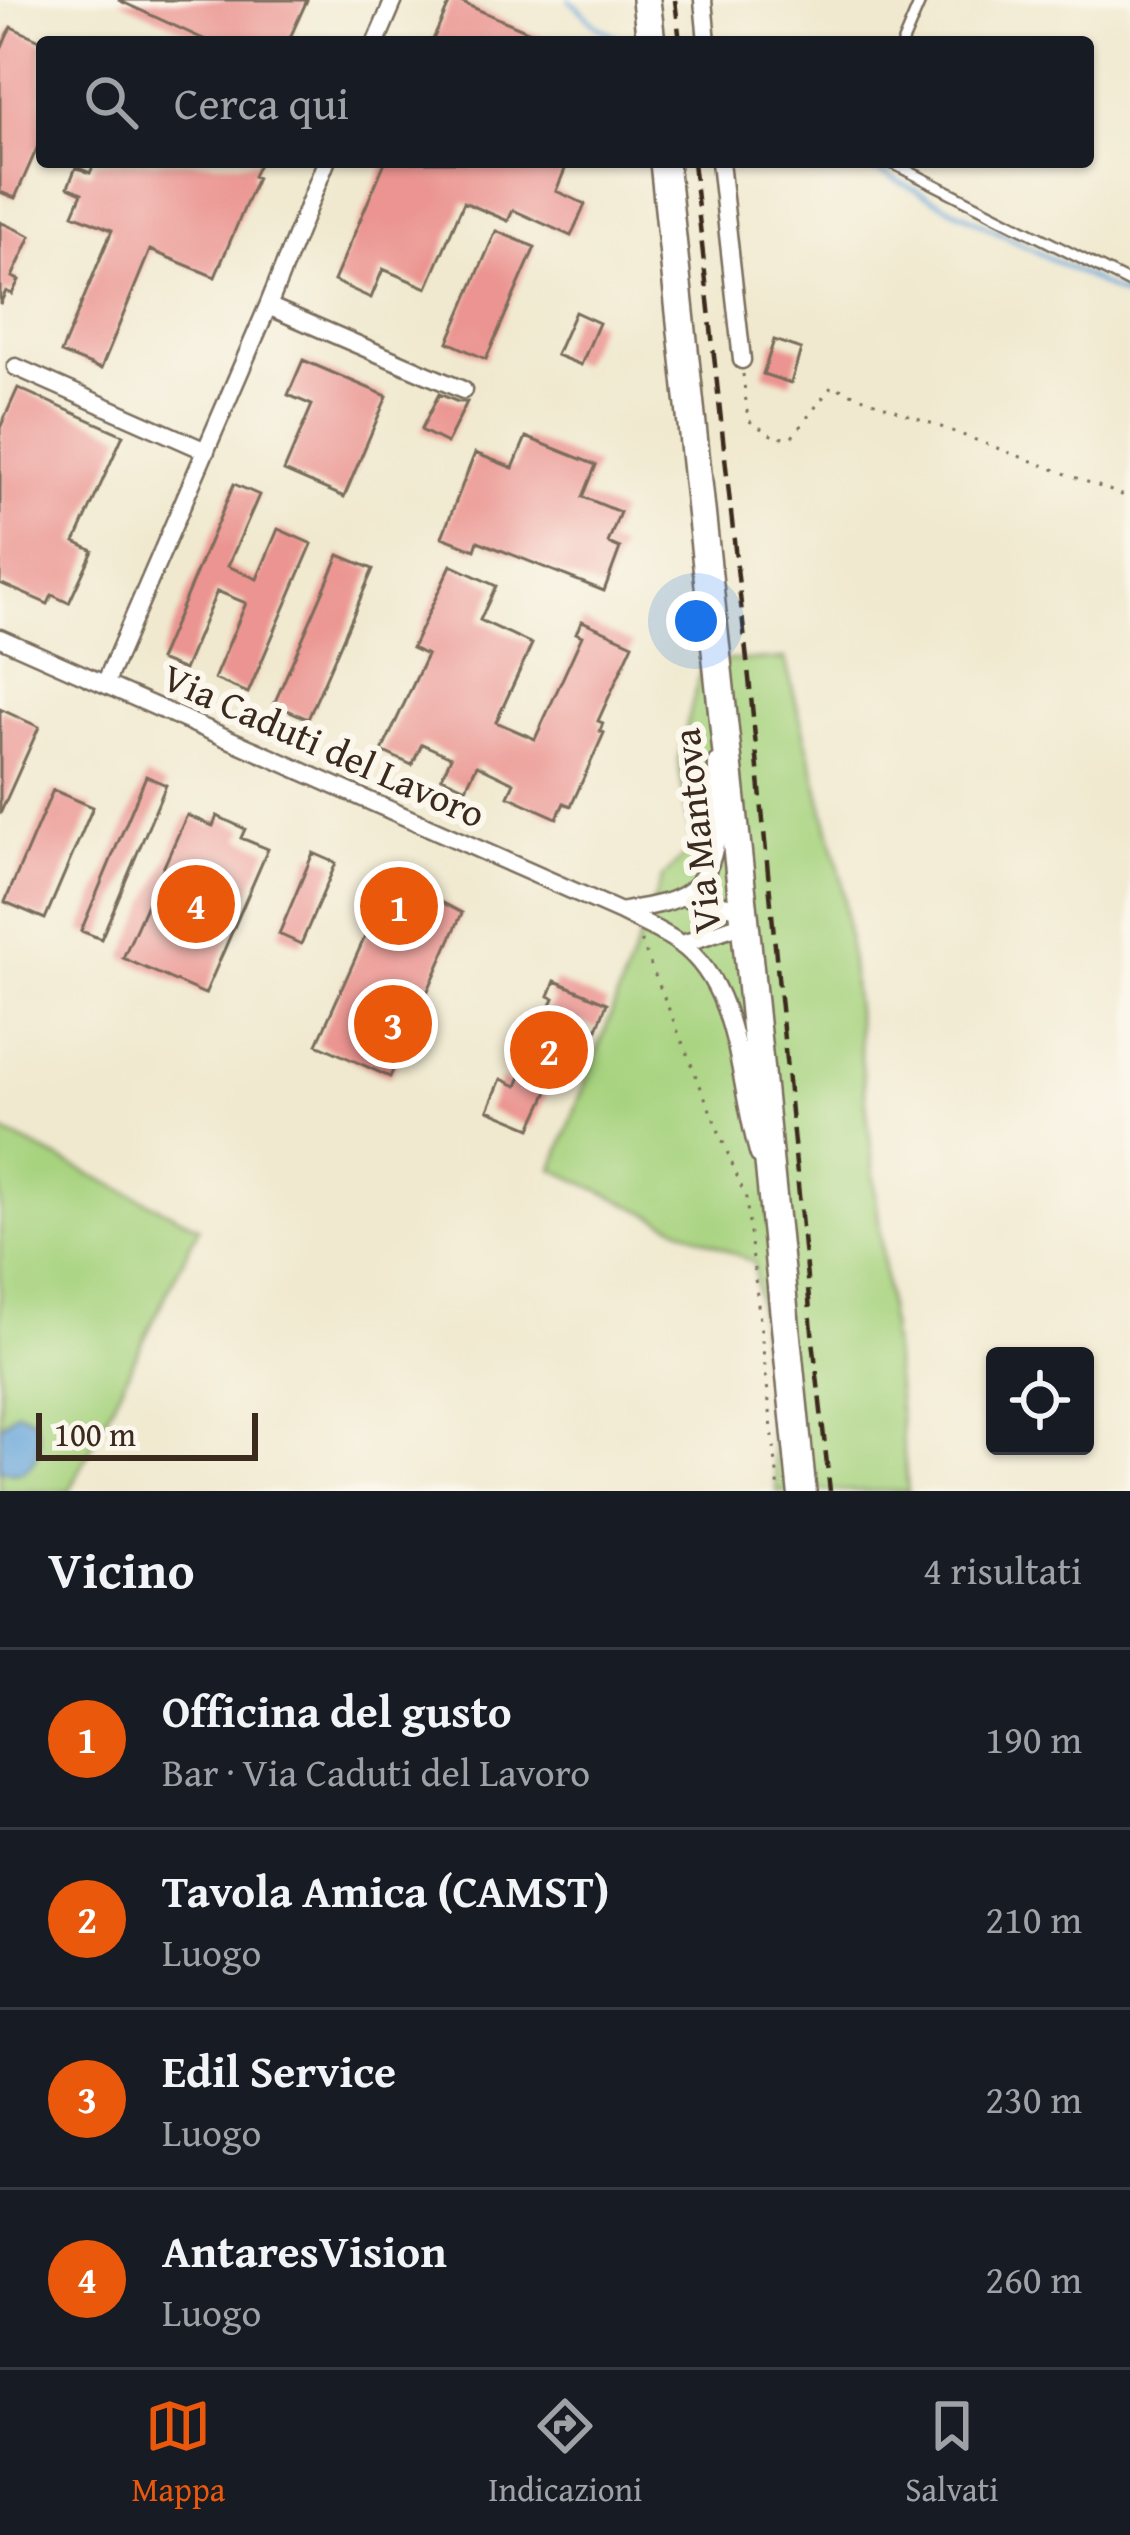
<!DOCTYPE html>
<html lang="it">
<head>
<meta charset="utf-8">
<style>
  body { margin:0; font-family:"Gentium Book Plus",serif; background:#242831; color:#f1f3f6 }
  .controls { position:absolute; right:36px; bottom:36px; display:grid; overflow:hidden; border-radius:12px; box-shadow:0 3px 9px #0004 }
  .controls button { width:108px; height:108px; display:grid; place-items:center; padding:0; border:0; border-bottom:3px solid #363941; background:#171b24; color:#f1f3f6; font:60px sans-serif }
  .scale { position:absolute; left:36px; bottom:30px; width:222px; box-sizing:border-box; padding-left:12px; border:6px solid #3b2a1e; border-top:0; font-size:33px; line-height:42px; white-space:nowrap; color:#3b2a1e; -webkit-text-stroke:9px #fbf7ec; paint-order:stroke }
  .you { position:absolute; left:696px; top:621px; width:42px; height:42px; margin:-30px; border:9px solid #fff; border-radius:50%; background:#1a73e8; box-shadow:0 0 0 18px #1a73e833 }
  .badge { display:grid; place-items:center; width:78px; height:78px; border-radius:50%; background:#ea580c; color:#fff; font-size:39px; font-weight:700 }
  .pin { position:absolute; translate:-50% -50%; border:6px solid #fff; box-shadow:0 3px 12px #0006 }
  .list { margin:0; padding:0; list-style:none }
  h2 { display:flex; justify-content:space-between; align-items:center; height:156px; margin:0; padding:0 48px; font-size:51px }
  h2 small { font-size:39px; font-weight:400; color:#9ea1a6 }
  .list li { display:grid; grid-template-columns:78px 1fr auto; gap:36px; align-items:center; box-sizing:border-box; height:180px; padding:0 48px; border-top:3px solid #363941 }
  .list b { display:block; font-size:45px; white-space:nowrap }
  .list p { margin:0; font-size:39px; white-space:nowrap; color:#9ea1a6 }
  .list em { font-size:39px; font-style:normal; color:#9ea1a6 }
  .icon { flex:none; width:66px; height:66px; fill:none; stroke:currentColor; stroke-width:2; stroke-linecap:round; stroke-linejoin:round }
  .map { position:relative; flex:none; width:1130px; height:1491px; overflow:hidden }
  .search { position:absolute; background:#171b24; box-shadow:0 3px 9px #0004; left:36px; right:36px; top:36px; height:132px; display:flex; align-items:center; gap:30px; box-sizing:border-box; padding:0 42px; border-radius:12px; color:#9ea1a6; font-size:45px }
  .sheet { height:876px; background:#171b24 }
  nav { display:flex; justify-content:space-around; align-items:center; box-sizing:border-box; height:168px; border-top:3px solid #363941; background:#171b24; font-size:33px; color:#9ea1a6 }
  nav a { display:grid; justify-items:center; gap:6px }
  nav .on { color:#ea580c }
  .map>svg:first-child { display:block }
  .green { fill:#a7d37f; stroke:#717e4e; stroke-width:3 }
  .water { fill:#67a6d9; stroke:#51687c; stroke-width:3 }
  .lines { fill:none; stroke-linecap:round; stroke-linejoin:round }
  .stream { stroke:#67a6d9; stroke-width:4.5 }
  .building { fill:#eb9491 }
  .service-casing { stroke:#7a6d5c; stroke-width:14 }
  .minor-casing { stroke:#7a6d5c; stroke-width:21 }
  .primary-casing { stroke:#7a6d5c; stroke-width:32 }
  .path { stroke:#7a6d5c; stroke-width:3; stroke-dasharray:3 9; stroke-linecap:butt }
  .service { stroke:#fff; stroke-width:9 }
  .minor { stroke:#fff; stroke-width:16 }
  .primary { stroke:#fff; stroke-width:27 }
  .rail { stroke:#3b2a1e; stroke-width:4.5; stroke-dasharray:18 9; stroke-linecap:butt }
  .labels { text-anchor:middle; stroke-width:12; stroke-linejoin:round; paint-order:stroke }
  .street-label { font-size:39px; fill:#3b2a1e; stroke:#fbf7ec }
</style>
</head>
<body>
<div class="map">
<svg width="1130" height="1491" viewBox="0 0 1130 1491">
  <rect width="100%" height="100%" fill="#fbf7ec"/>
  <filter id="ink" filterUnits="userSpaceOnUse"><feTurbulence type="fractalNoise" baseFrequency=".00833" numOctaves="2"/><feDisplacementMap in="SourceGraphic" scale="24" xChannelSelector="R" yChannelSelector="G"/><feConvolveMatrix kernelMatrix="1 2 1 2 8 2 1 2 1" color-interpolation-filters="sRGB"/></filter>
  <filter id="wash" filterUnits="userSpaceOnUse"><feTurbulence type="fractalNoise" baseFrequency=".004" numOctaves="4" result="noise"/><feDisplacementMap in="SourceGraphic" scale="48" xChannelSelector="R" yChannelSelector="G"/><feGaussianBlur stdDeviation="2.7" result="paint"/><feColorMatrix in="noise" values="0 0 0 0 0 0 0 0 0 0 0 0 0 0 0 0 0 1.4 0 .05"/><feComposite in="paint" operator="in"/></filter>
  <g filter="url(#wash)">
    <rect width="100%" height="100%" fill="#f0e9cf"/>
    <path class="green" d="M 785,659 L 842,880 L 908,1491 L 777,1491 L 754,1263 L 553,1169 L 662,878 L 693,847 L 678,760 L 703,661 Z
      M 0,1130 L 199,1227 L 70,1491 L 0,1491 Z"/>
    <path class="water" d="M 17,1411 L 33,1418 C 46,1443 35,1485 0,1469 L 0,1427 Z"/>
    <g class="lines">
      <path class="stream" d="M 570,0 L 597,26 L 625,42
        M 860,162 L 1130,299"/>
    </g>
    <g id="blocks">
      <path class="building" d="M 118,0 L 307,0 L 288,42 L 210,42 Z
        M 451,0 L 456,0 L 553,42 L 432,42 Z
        M 11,27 L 42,41 L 42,148 L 38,146 L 15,198 L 0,192 L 0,51 Z
        M 95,162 L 260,162 L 253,176 L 257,178 L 215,277 L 150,250 L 101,369 L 61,353 L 112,230 L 73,214 L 82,193 L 68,187 L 76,167 L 90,173 Z
        M 385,162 L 568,162 L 556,191 L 585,204 L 571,236 L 513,210 L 508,221 L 464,202 L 427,288 L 383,269 L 371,298 L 334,281 Z
        M 0,222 L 31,236 L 12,277 L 19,280 L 12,294 L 6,291 L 0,304 Z
        M 496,231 L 535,247 L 486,359 L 448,342 Z
        M 575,312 L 599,323 L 581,365 L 556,355 Z
        M 774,340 L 801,349 L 791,383 L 763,374 Z
        M 303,360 L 387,396 L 344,497 L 284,471 L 312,405 L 288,395 Z
        M 18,388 L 123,435 L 75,542 L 93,551 L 69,603 L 52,595 L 48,604 L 0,583 L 0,428 Z
        M 439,394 L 458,402 L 467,402 L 447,443 L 421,430 Z
        M 526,437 L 596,465 L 583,497 L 620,512 L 608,543 L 620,548 L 604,591 L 478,541 L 475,550 L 442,537 L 475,453 L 513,468 Z
        M 234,484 L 259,495 L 228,566 L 257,579 L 278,529 L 312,544 L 248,693 L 214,679 L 246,603 L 217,591 L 184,670 L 159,660 Z
        M 339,555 L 373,569 L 308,719 L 274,704 Z
        M 451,565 L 496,586 L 480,620 L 532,644 L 496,722 L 535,739 L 582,636 L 576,633 L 582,621 L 633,644 L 598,721 L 603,723 L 600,731 L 604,733 L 571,806 L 564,803 L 557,818 L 508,796 L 514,783 L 477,765 L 466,788 L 442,777 L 451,757 L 422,744 L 412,765 L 382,751 L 427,655 L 412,648 Z
        M 0,709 L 39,727 L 0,814 Z
        M 146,776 L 166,785 L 101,939 L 81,931 Z
        M 53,790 L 93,807 L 45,919 L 5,902 Z
        M 187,815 L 213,826 L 217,816 L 245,829 L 241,838 L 268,849 L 205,994 L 123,958 Z
        M 313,853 L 336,863 L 301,944 L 279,934 Z
        M 392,876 L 462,913 L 390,1077 L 317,1044 Z
        M 555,981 L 607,1003 L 597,1029 L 580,1022 L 531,1128 L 488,1110 L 501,1079 L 517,1086 L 554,998 L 549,996 Z"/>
    </g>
  </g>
  <g filter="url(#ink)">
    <use href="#blocks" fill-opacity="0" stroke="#7a6d5c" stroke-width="3"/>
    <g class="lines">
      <g class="service-casing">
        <path id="service" d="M 903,42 L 921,0
          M 890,162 L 1130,283"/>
      </g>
      <g class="minor-casing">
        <path id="minor" d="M 703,0 L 707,42
          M 376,42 L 394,0
          M 720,162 L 742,360
          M 268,306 L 463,390
          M 16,367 L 206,451
          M 0,638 L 621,912 C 640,922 662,931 679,943 C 742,987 738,1088 759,1155
          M 105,684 L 268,306 L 326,162
          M 682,897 L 744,909
          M 621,912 C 641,907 668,905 685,894 C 727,868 716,805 717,762
          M 682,944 L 745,923"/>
      </g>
      <g class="primary-casing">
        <path id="primary" d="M 646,0 L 651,42
          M 664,162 L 745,923 L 802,1491"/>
      </g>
      <path class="path" d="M 743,374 L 748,420 L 776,438 L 792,437 L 832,386 L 1130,498
        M 641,941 L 746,1198 L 779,1491"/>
      <use href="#service" class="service"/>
      <use href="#minor" class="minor"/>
      <use href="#primary" class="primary"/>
      <path class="rail" d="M 675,0 L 680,42
        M 693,162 L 752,706 L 812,1331 L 830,1491"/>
    </g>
  </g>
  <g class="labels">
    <g class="street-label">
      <text transform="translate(324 745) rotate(24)" y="14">Via Caduti del Lavoro</text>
      <text transform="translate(696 831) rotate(-96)" y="14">Via Mantova</text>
    </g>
  </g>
</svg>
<div class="controls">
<button><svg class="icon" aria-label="locate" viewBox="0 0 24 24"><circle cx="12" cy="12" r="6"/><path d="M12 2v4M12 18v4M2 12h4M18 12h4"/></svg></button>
</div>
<div class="scale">100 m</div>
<div class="you"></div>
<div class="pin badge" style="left:399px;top:906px">1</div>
<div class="pin badge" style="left:549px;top:1050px">2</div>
<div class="pin badge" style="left:393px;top:1024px">3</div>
<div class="pin badge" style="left:196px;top:904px">4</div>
<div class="search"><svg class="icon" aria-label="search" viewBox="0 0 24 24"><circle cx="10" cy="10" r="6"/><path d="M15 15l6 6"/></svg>Cerca qui</div>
</div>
<section class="sheet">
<h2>Vicino<small>4 risultati</small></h2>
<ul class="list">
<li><span class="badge">1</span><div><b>Officina del gusto</b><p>Bar · Via Caduti del Lavoro</p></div><em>190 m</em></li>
<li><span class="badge">2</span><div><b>Tavola Amica (CAMST)</b><p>Luogo</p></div><em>210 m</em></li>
<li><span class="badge">3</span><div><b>Edil Service</b><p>Luogo</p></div><em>230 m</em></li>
<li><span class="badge">4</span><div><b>AntaresVision</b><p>Luogo</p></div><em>260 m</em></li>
</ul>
</section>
<nav>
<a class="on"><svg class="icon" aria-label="map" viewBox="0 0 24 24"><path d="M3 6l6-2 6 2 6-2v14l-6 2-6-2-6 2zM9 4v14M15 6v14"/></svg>Mappa</a>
<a><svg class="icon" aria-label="directions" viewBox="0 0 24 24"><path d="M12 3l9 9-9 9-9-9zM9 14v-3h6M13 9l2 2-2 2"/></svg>Indicazioni</a>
<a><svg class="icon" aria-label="saved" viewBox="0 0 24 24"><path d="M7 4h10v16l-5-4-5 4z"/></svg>Salvati</a>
</nav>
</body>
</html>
